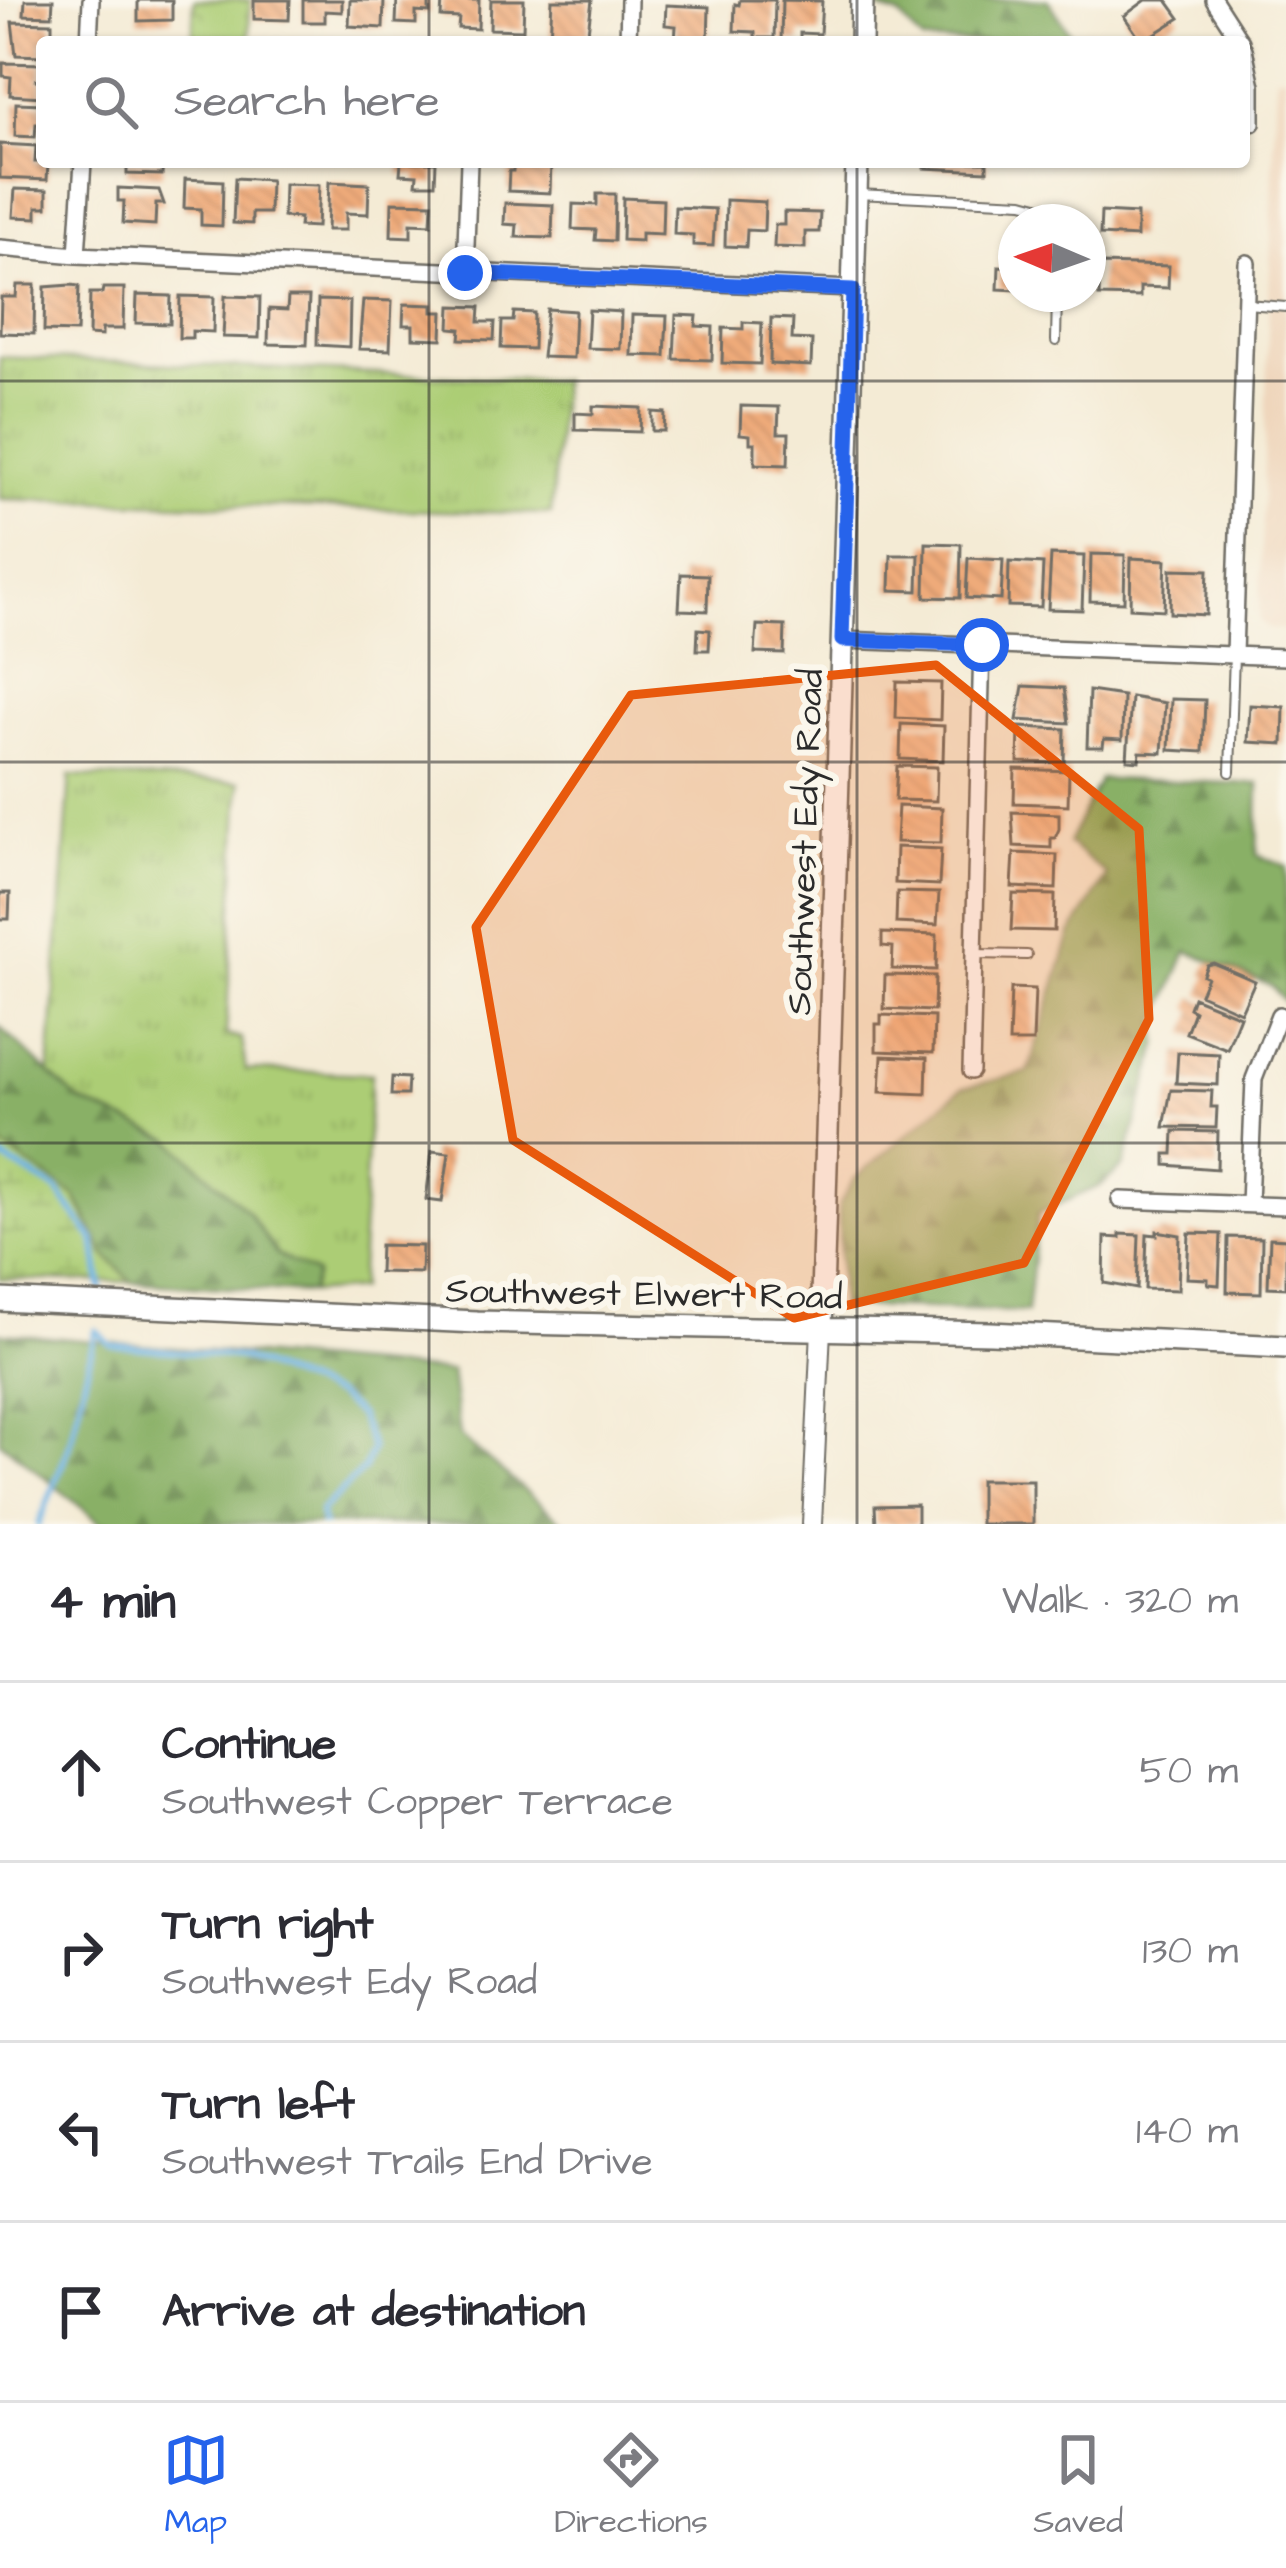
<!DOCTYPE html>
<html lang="en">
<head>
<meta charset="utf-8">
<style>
  body { margin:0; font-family:"Architects Daughter",sans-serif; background:#f7f7f7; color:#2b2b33 }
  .compass { position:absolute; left:998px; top:204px; width:108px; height:108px; border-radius:50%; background:#fff; box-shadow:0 3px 9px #0004; rotate:272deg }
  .stop { position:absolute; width:36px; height:36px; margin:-27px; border:9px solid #2563eb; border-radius:50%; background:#fff }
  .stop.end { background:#2563eb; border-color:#fff; box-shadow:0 3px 12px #0008 }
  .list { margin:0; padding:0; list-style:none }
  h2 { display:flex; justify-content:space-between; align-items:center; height:156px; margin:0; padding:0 48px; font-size:51px }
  h2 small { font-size:39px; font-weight:400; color:#7c7c81 }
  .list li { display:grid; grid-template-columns:78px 1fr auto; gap:36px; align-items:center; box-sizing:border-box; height:180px; padding:0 48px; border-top:3px solid #e1e1e2 }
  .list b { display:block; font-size:45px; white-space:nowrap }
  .list p { margin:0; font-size:39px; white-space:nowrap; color:#7c7c81 }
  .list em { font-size:39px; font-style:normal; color:#7c7c81 }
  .icon { flex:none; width:66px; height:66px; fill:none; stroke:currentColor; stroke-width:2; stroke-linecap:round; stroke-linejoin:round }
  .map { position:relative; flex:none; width:1286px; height:1524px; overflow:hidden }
  .search { position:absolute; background:#fff; box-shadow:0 3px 9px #0004; left:36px; right:36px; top:36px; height:132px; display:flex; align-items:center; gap:30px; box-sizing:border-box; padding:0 42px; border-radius:12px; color:#7c7c81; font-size:45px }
  .sheet { height:876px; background:#fff }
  nav { display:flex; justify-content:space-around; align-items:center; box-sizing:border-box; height:168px; border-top:3px solid #e1e1e2; background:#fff; font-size:33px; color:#7c7c81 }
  nav a { display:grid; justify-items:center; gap:6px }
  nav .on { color:#2563eb }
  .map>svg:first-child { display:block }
  .built { fill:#efd6bc }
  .grass { fill:url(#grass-tufts); stroke:#6c7c50; stroke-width:3 }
  .forest { fill:url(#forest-firs); stroke:#5a6e48; stroke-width:3 }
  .wetland { fill:url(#wetland-marsh); stroke:#6c7c50; stroke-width:3 }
  .park { fill:url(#park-crowns); stroke:#6c7c50; stroke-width:3 }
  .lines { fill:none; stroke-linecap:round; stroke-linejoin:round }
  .stream { stroke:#6db2e3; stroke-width:6 }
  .building { fill:url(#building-back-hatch) }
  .service-casing { stroke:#716e66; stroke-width:12 }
  .minor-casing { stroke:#716e66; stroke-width:20 }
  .tertiary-casing { stroke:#716e66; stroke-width:22 }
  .secondary-casing { stroke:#716e66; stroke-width:26 }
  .service { stroke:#fff; stroke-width:8 }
  .minor { stroke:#fff; stroke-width:15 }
  .tertiary { stroke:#fff; stroke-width:18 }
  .secondary { stroke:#fff; stroke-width:21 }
  .route { stroke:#2563eb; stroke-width:15 }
  .marked { fill:#e8590c; fill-opacity:0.2; stroke:#e8590c; stroke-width:9; stroke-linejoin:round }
  .grid { fill:none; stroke:#2b2b2b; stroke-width:3; stroke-opacity:0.55 }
  .labels { text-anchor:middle; stroke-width:12; stroke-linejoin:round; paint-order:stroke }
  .street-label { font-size:36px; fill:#2b2b2b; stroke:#fbf7ec }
</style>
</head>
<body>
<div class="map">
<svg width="1286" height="1524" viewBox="0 0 1286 1524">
  <defs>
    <pattern id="grass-tufts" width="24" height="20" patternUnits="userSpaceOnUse" patternTransform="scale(3)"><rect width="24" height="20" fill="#accd75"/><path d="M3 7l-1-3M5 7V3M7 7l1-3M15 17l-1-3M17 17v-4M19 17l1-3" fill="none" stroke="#94b065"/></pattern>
    <pattern id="forest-firs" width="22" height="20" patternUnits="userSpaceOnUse" patternTransform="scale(3)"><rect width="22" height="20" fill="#89b066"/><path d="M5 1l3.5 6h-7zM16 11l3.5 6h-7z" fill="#708f54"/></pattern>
    <pattern id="wetland-marsh" width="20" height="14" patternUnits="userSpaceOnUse" patternTransform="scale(3)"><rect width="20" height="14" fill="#accd75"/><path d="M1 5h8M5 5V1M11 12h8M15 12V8" fill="none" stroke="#94b065"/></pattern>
    <pattern id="park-crowns" width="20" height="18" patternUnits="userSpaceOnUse" patternTransform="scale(3)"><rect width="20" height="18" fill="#accd75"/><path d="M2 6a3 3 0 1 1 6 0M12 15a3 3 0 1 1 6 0" fill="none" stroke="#94b065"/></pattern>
    <pattern id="building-back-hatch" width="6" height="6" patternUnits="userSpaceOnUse" patternTransform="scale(3)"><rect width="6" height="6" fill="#efab7a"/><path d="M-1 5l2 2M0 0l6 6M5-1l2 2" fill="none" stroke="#cd936a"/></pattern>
  </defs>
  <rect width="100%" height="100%" fill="#fbf7ec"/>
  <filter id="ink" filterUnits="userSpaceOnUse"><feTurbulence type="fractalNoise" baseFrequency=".00833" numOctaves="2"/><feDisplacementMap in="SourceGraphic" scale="24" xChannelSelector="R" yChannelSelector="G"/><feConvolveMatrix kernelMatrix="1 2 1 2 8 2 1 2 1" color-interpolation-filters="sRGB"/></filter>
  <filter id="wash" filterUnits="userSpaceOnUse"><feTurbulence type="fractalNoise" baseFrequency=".004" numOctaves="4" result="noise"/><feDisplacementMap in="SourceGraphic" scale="48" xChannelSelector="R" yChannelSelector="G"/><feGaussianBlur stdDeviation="2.7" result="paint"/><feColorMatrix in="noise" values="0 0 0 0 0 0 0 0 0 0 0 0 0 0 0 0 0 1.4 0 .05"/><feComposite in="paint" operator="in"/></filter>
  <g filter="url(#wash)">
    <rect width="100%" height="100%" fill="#f4ebd5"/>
    <path class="built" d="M 1276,75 L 1286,75 L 1286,630 L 1268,629 L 1259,622 Z"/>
    <path class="grass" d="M 0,357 L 561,381 L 551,514 L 0,499 Z
      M 70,776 L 240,782 L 226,1035 L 242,1039 L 246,1070 L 371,1074 L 359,1289 L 310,1293 L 316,1274 L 277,1255 L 248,1212 L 171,1140 L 79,1101 L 49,1073 Z"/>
    <path class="forest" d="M 855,0 L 1048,0 L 1076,42 L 923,42 L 900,16 Z
      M 1100,779 L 1259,784 L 1257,855 L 1286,866 L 1286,1003 L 1272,986 L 1187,951 L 1157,1023 L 1159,1042 L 1124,1166 L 1100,1186 L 1038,1213 L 1027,1312 L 840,1306 L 839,1205 L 854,1179 L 962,1088 L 1028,1072 L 1071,934 L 1107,875 L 1068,843 Z
      M 0,1027 L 79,1101 L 171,1140 L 248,1212 L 277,1255 L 316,1274 L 310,1293 L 132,1282 L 105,1255 L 75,1196 L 0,1145 Z
      M 0,1333 L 451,1372 L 459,1436 L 565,1524 L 102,1524 L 0,1441 Z"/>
    <path class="wetland" d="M 0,1145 L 75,1196 L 105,1255 L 132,1282 L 0,1279 Z"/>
    <path class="park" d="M 194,0 L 250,0 L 249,38 L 193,36 Z"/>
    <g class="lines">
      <path class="stream" d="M 0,1157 L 57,1190 L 94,1240 L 101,1288
        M 96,1330 L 111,1345 L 242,1358 L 337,1396 L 359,1416 L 372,1449 L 364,1469 L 320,1512 L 323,1524
        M 39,1524 L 69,1447 L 96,1330"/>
    </g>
    <g id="blocks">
      <path class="building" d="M 25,0 L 53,0 L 52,16 L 24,15 Z
        M 138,0 L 172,0 L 172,20 L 138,21 Z
        M 254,0 L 290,0 L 289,20 L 254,19 Z
        M 303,0 L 342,0 L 342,12 L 325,11 L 325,22 L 303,22 Z
        M 350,0 L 384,0 L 383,28 L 349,26 Z
        M 397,0 L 429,0 L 429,13 L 416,12 L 416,24 L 396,23 Z
        M 442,0 L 479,0 L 478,29 L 458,28 L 459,18 L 441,17 Z
        M 491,0 L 524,0 L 523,30 L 490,29 Z
        M 552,0 L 592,0 L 587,40 L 550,39 Z
        M 740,0 L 775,0 L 774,38 L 755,38 L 755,32 L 734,31 L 735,4 L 739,5 Z
        M 782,0 L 822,1 L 820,34 L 800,33 L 800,42 L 781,42 Z
        M 1146,0 L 1167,0 L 1180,18 L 1142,42 L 1124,16 Z
        M 666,5 L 709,7 L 708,42 L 675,42 L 676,26 L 665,25 Z
        M 12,22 L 52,23 L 52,42 L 42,42 L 42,56 L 16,55 Z
        M 3,63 L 42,64 L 42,78 L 35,80 L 42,81 L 42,97 L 10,95 L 11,77 L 3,76 Z
        M 16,103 L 42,104 L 42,124 L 36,124 L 35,137 L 15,136 Z
        M 0,144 L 36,146 L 35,162 L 48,162 L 47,180 L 0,178 Z
        M 127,162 L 163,162 L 162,175 L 127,174 Z
        M 401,162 L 436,162 L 435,184 L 416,184 L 417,175 L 400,174 Z
        M 514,162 L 551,162 L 550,193 L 508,191 L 509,171 L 513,171 Z
        M 924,162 L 987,162 L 987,171 L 924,168 Z
        M 235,178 L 270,180 L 269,213 L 252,213 L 252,224 L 233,223 Z
        M 185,179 L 223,181 L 222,226 L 201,225 L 201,209 L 184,208 Z
        M 329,182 L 369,184 L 368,214 L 346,213 L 346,230 L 327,230 Z
        M 284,184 L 319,185 L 317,227 L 299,226 L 300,218 L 283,217 Z
        M 118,188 L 159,190 L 164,204 L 156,204 L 155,225 L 123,223 L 124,201 L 118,201 Z
        M 15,189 L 47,190 L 47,207 L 37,207 L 37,218 L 13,217 Z
        M 597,194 L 615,194 L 614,241 L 595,240 L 596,230 L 572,229 L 573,204 L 597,205 Z
        M 623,198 L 663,200 L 662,234 L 641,233 L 641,241 L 622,240 Z
        M 726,200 L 765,202 L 764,231 L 747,230 L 746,247 L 725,246 Z
        M 392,202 L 432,203 L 431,224 L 411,223 L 411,237 L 391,236 Z
        M 505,203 L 553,205 L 552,238 L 516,237 L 517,225 L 504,224 Z
        M 675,207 L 715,209 L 713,246 L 693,245 L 693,235 L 674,234 Z
        M 784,212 L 820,213 L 819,232 L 805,232 L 805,248 L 774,247 L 775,225 L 784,225 Z
        M 1101,212 L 1137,214 L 1137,237 L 1100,235 Z
        M 1100,264 L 1169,266 L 1168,288 L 1140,287 L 1140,297 L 1099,296 Z
        M 999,266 L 1016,267 L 1016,290 L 998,289 Z
        M 17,285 L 35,285 L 34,334 L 0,333 L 1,297 L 16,297 Z
        M 71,285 L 79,286 L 77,332 L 44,331 L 45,287 Z
        M 103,288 L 124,288 L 123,329 L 102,329 L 102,336 L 89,335 L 90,293 L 102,293 Z
        M 137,295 L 171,296 L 170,324 L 136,323 Z
        M 180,296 L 214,297 L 213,332 L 192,331 L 192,338 L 179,338 Z
        M 225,296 L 260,297 L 259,338 L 223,337 Z
        M 288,297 L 309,297 L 307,345 L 268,344 L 269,309 L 287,310 Z
        M 318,300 L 350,301 L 349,347 L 317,345 Z
        M 363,300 L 392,301 L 390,350 L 359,349 Z
        M 404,304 L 433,305 L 433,312 L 443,312 L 442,339 L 413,338 L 413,325 L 403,325 Z
        M 451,306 L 480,307 L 479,322 L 495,322 L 494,340 L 460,339 L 461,329 L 450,328 Z
        M 547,309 L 575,311 L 573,358 L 542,357 Z
        M 589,310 L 621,312 L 620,349 L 587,348 Z
        M 514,312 L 534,313 L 533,349 L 501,348 L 502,321 L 513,321 Z
        M 632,315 L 667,316 L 665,356 L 631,355 Z
        M 676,315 L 697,316 L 696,326 L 713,327 L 712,360 L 674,359 Z
        M 771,318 L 793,319 L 792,339 L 812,340 L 811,366 L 770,364 Z
        M 743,322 L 762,323 L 760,364 L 722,363 L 723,328 L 743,329 Z
        M 593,406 L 641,408 L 640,432 L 575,430 L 575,413 L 593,414 Z
        M 741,406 L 779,407 L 778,433 L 789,433 L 788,465 L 755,464 L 755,443 L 750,443 L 750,435 L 740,434 Z
        M 652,412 L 665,413 L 664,431 L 652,431 Z
        M 926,543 L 961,544 L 960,598 L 925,597 Z
        M 1091,554 L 1125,555 L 1124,602 L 1090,601 Z
        M 891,555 L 919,555 L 918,591 L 890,590 Z
        M 1051,555 L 1084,556 L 1082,610 L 1048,609 Z
        M 968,558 L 1003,560 L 1001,600 L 966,598 Z
        M 1131,558 L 1166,560 L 1164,610 L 1130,608 Z
        M 1009,562 L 1043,564 L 1041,607 L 1008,606 Z
        M 1171,569 L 1208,570 L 1206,615 L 1170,613 Z
        M 681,574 L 708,575 L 707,611 L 679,610 Z
        M 757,625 L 785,626 L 784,654 L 755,653 Z
        M 698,629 L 710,630 L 709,650 L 697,650 Z
        M 897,682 L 941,683 L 940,720 L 896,718 Z
        M 1023,686 L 1064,688 L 1069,723 L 1017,720 Z
        M 1089,691 L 1123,696 L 1122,740 L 1104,739 L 1103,747 L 1087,747 Z
        M 1131,697 L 1165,703 L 1162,753 L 1140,752 L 1139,761 L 1127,760 Z
        M 1171,699 L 1205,700 L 1203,752 L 1169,750 Z
        M 1250,705 L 1284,707 L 1283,744 L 1248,742 Z
        M 901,724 L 944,726 L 943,761 L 900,759 Z
        M 1019,727 L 1065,729 L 1064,763 L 1018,762 Z
        M 897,766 L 937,767 L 936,801 L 895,800 Z
        M 1015,769 L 1069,771 L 1068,805 L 1014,803 Z
        M 898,806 L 942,808 L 941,843 L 896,842 Z
        M 1012,812 L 1059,814 L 1059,829 L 1055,838 L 1051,838 L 1051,848 L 1014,846 Z
        M 896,847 L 941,849 L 939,885 L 895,883 Z
        M 1014,853 L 1057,855 L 1056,889 L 1012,887 Z
        M 897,892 L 939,893 L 937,925 L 896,923 Z
        M 0,893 L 10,893 L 9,919 L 0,919 Z
        M 1013,894 L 1055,895 L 1054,931 L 1011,930 Z
        M 882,933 L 937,935 L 936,970 L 892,969 L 893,947 L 882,946 Z
        M 1213,963 L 1255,981 L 1241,1012 L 1200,994 L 1207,977 L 1203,975 L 1207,965 Z
        M 885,975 L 935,976 L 934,1011 L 884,1009 Z
        M 1011,988 L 1035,989 L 1033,1042 L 1009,1042 Z
        M 1193,997 L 1240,1016 L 1227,1049 L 1186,1033 L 1194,1011 L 1189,1008 Z
        M 881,1015 L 934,1017 L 933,1053 L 876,1051 L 876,1024 L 881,1024 Z
        M 1178,1052 L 1219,1054 L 1218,1085 L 1176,1083 Z
        M 882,1056 L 927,1058 L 926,1094 L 880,1092 Z
        M 392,1077 L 408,1078 L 407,1095 L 391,1095 Z
        M 1171,1090 L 1212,1091 L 1211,1107 L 1217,1107 L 1216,1128 L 1164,1127 Z
        M 1174,1131 L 1218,1132 L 1217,1169 L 1166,1165 L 1166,1154 L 1173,1154 Z
        M 432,1151 L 449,1153 L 442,1202 L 426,1200 Z
        M 1157,1231 L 1180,1235 L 1178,1290 L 1145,1289 L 1147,1234 L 1157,1235 Z
        M 1189,1233 L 1221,1234 L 1219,1285 L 1208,1284 L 1208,1279 L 1187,1278 Z
        M 1120,1234 L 1139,1235 L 1137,1289 L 1104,1283 L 1105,1237 L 1120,1238 Z
        M 1228,1237 L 1262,1238 L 1261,1293 L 1227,1292 Z
        M 1270,1238 L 1286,1239 L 1286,1288 L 1268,1287 Z
        M 380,1245 L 422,1246 L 421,1273 L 379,1272 Z
        M 980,1480 L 1033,1480 L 1033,1524 L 980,1524 Z
        M 917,1505 L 917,1524 L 876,1524 L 875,1506 Z"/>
    </g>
  </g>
  <g filter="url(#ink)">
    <use href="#blocks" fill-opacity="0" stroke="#716e66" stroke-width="3"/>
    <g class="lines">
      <g class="service-casing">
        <path id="service" d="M 857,194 L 1023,202 L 1049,209 L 1054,222
          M 1246,304 L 1286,307
          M 1056,341 L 1057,294
          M 1230,772 L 1234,654
          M 975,954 L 1027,955"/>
      </g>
      <g class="minor-casing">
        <path id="minor" d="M 1214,0 L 1241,42
          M 89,42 L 91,0
          M 628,42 L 629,0
          M 1244,49 L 1252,86 L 1252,123
          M 0,248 L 77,255 L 852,289
          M 77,255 L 83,162
          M 465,273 L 469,162
          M 842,640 L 1286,657
          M 1234,654 L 1247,263
          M 971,1071 L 982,645
          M 1120,1200 L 1286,1206
          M 1249,1204 L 1254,1079 L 1279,1015"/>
      </g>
      <g class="tertiary-casing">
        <path id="tertiary" d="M 812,1524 L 821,1329"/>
      </g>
      <g class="secondary-casing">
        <path id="secondary" d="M 861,42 L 862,0
          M 0,1300 L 477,1322 L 991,1333 L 1286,1347
          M 821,1329 L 857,162"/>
      </g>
      <use href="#service" class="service"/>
      <use href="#minor" class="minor"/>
      <use href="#tertiary" class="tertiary"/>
      <use href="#secondary" class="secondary"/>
    </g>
  </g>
  <g class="lines" filter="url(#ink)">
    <path class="route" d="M 465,273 L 853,290 L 842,640 L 982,645"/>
  </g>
  <path class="marked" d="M 936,665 L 1139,829 L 1149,1019 L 1024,1263 L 794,1318 L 513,1140 L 476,927 L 631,695 Z"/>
  <path class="grid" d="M 429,0 L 429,42M 857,0 L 857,42M 429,162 L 429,1524M 857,162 L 857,1524M 0,381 L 1286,381M 0,762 L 1286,762M 0,1143 L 1286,1143"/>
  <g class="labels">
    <g class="street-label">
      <text transform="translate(803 842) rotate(-88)" y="13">Southwest Edy Road</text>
      <text transform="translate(644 1292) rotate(1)" y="13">Southwest Elwert Road</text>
    </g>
  </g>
</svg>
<svg class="compass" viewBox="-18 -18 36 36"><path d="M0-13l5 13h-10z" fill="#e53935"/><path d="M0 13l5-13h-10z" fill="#7c7c81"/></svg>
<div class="stop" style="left:982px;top:645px"></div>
<div class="stop end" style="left:465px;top:273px"></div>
<div class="search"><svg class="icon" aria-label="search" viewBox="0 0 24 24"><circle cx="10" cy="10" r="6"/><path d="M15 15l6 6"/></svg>Search here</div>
</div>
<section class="sheet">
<h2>4 min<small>Walk · 320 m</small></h2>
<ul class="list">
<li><svg class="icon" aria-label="ahead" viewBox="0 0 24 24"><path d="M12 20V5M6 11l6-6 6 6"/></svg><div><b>Continue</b><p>Southwest Copper Terrace</p></div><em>50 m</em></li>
<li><svg class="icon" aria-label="right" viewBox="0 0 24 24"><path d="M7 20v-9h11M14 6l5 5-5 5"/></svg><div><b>Turn right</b><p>Southwest Edy Road</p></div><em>130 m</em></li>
<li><svg class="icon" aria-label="left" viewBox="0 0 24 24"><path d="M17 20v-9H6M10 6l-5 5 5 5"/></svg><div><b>Turn left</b><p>Southwest Trails End Drive</p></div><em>140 m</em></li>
<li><svg class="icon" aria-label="arrive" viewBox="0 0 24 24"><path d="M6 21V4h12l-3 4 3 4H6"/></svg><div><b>Arrive at destination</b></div></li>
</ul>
</section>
<nav>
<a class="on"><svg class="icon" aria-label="map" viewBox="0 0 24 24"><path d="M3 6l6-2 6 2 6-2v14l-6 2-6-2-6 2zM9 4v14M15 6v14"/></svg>Map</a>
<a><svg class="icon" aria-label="directions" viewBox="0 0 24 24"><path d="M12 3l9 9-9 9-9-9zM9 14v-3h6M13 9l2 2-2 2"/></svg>Directions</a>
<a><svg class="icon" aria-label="saved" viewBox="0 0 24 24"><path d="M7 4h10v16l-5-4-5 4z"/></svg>Saved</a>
</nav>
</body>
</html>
